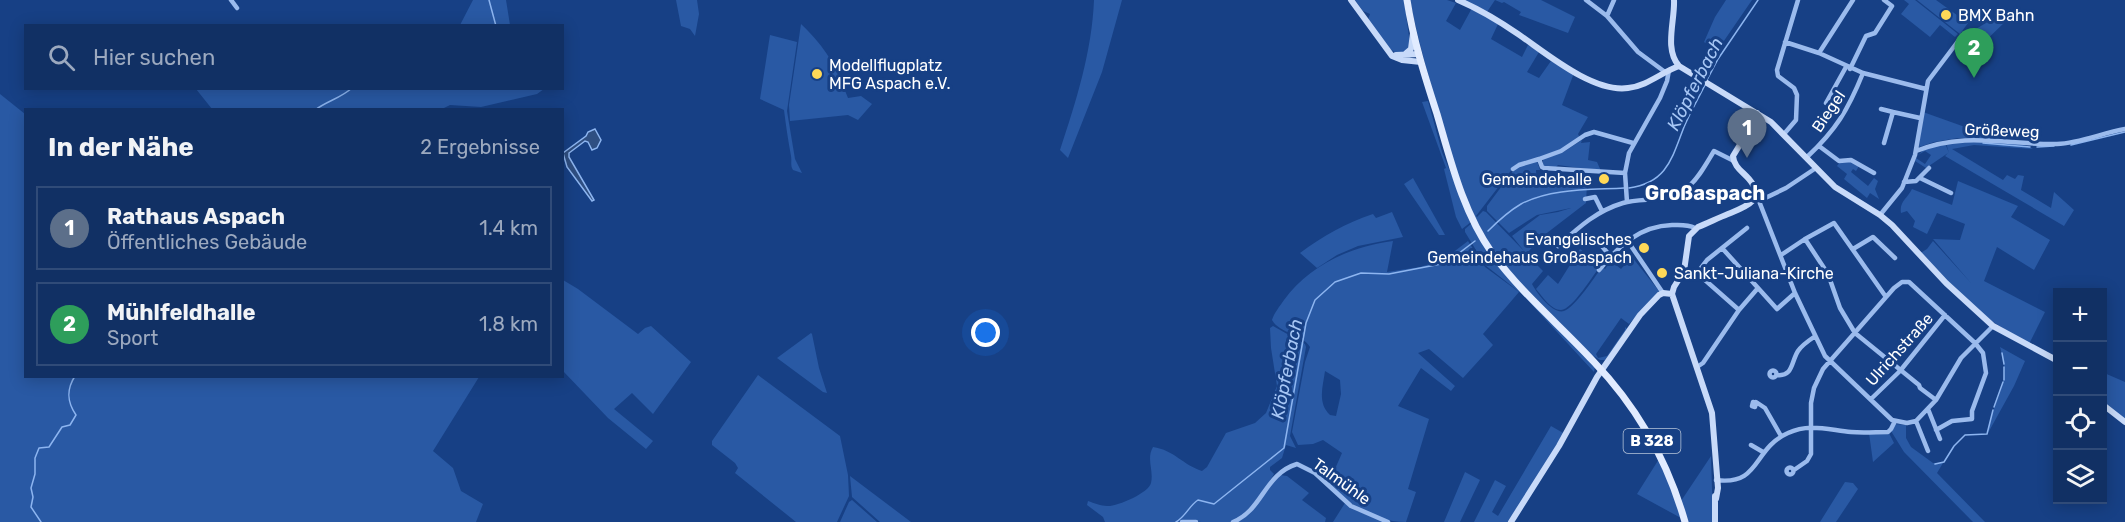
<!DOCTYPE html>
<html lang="de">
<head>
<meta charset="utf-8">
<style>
  body { margin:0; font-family:Rubik,sans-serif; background:#1e3c6d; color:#f1f3f6 }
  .controls { position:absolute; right:18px; bottom:18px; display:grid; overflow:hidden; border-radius:0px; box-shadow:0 3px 15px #0003 }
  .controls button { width:54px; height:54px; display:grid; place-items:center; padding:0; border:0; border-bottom:2px solid #304b78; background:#113064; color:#f1f3f6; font:30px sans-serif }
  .you { position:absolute; left:986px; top:333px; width:21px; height:21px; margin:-15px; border:4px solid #fff; border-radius:50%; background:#1a73e8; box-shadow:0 0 0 9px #1a73e833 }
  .badge { display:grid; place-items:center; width:39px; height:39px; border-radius:50%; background:#ffd857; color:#fff; font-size:20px; font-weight:700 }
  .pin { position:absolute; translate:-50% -50px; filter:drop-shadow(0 2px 3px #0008) }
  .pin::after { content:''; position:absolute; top:32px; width:21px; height:18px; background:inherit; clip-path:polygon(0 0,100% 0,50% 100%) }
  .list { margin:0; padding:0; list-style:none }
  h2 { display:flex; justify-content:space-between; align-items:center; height:78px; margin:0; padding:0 24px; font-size:26px }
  h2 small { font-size:20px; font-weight:400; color:#9ca9bf }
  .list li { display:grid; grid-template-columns:39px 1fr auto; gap:18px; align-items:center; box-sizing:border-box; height:84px; margin:0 12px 12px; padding:0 12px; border:2px solid #304b78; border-radius:0px }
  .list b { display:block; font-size:22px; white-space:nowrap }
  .list p { margin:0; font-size:20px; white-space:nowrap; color:#9ca9bf }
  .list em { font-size:20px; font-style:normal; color:#9ca9bf }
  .icon { flex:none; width:33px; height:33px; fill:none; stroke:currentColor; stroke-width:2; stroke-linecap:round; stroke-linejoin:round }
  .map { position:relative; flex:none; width:2125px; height:522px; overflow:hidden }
  .search { position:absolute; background:#113064; box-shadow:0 3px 15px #0003; left:24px; top:24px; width:540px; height:66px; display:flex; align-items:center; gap:15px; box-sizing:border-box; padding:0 21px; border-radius:0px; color:#9ca9bf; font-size:22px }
  .panel { position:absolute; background:#113064; box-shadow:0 3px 15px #0003; left:24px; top:108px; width:540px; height:270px; border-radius:0px }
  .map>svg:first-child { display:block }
  .green { fill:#2959a4; fill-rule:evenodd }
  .water { fill:#2f4f82; stroke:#8db5f0; stroke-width:1.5 }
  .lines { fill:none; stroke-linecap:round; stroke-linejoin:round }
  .stream { stroke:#8db5f0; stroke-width:1.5 }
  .street { stroke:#9bbbed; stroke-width:4.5 }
  .secondary { stroke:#c8daf9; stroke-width:6 }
  .primary { stroke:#e1ebff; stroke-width:7 }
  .poi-dot { fill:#ffd857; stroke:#174085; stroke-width:2 }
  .labels { text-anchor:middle; stroke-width:6; stroke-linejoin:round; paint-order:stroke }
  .shield { fill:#174085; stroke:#b9c6da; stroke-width:1.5 }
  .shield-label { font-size:15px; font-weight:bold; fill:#fff }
  .poi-label { font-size:16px; fill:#fff; stroke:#174085; text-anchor:start }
  .street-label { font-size:16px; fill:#fff; stroke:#174085 }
  .water-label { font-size:18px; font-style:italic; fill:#a6c6f5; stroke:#174085 }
  .quarter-label { font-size:20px; font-weight:bold; fill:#fff; stroke:#174085 }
</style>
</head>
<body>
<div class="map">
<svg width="2125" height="522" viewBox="0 0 2125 522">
  <rect width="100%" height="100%" fill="#174085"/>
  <path class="green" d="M 473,0 L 506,0 L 510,25 L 460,25 Z
    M 676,0 L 697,0 L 699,14 L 695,36 L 690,29 L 681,26 Z
    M 1094,0 L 1122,0 L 1102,72 L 1068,158 L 1060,150 C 1076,102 1092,51 1094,0 Z
    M 1355,0 L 1404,0 L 1410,44 L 1409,48 L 1400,54 C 1385,50 1377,32 1368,20 L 1370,14 L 1363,11 Z
    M 1410,0 L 1447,0 L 1456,3 L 1446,21 L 1460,30 L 1472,8 L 1498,24 L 1491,39 L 1522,57 L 1528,45 L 1539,52 L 1527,72 L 1539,78 L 1551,61 L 1574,73 L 1562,105 L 1588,117 L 1578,134 L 1580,138 L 1562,149 L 1513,168 L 1476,216 L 1477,217 L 1483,211 L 1486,212 L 1524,251 L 1512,236 L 1540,215 L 1558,212 L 1571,208 L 1537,215 L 1509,233 L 1487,211 L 1487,206 L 1513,171 L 1519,166 L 1537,161 L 1540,170 L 1536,170 L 1537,188 L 1546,185 L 1566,186 L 1577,182 L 1587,183 L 1586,203 L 1543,236 L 1526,254 L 1543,271 L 1532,284 C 1536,292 1553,315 1564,311 C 1575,307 1594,278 1602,267 L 1605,269 L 1611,261 L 1621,269 L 1632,257 L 1659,291 L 1629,324 L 1621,318 L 1596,354 L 1598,358 L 1607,356 L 1625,330 L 1625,327 L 1627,329 L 1605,360 L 1600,360 L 1592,355 L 1513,275 C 1472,228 1457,175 1440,116 C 1429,78 1418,40 1410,0 Z
    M 1465,0 L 1541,0 L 1575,17 L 1568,33 L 1519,15 L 1521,12 L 1504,2 L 1502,3 L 1495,0 L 1487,12 Z
    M 1726,0 L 1752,0 L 1717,51 L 1704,42 L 1715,17 Z
    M 1904,0 L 1915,0 L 1958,34 L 1955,37 L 1940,25 L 1930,37 L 1901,14 L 1909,4 Z
    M 1917,0 L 1936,0 L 1968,23 L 1960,34 Z
    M 1999,15 L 2005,22 L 1978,48 L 1966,38 L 1971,32 Z
    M 801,24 C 827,49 835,65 848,98 L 861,96 L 872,104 L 858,120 L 848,115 L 790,121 L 789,105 Z
    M 770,35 L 797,42 L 787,111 L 795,159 L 802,173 L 793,170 C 790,165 792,162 791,156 C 788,140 786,126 784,110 L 760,99 Z
    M 196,89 L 544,89 L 537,94 L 481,107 L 450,105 L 440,110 L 212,109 Z
    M 0,94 L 25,114 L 26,376 L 479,377 L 433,451 L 453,468 L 461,491 L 483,504 L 476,522 L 0,522 Z
    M 1428,101 L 1442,152 L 1471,222 L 1462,229 L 1456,217 L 1444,169 L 1446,168 L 1422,102 Z
    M 1923,112 L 1993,137 L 2005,141 L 1958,138 L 1934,142 L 1919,147 Z
    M 1582,140 L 1581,143 L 1590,142 L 1588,160 L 1597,162 L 1601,171 L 1558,165 L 1556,167 L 1543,166 L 1543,159 L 1565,151 Z
    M 1959,140 C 1976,141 2020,140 2033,149 L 1974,145 L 1952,149 L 2003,180 L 2007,175 L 2015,179 L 2018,175 L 2024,176 L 2021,190 L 2051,208 L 2054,192 L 2074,210 L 2064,226 L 1945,156 L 1948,153 L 1926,168 L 1915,161 L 1916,158 L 1925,164 L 1931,155 L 1925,151 L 1918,155 L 1925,149 L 1945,143 L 1949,153 L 1946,143 Z
    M 1840,162 L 1852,162 L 1859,166 L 1856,171 L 1853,169 L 1851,172 L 1868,186 L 1874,178 L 1878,181 L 1875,189 L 1879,199 L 1870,193 L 1867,198 L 1844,179 L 1847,174 L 1837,166 Z
    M 1413,178 L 1445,235 L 1439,235 L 1404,184 Z
    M 1958,181 L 2018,206 L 2011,217 L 2050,240 L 2034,270 L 1997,247 L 1984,281 L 2045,312 L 2029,344 L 1985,317 L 1919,254 L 1927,249 L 1933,241 L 1971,283 L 1933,239 L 1960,240 L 1965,224 L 1937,213 L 1927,234 L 1913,227 L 1915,221 L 1907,211 L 1901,213 C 1899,201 1908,198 1912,189 L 1952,205 Z
    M 1392,212 L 1403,237 L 1358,246 L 1337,255 L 1317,268 L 1300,253 C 1323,236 1346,223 1373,214 L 1376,218 Z
    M 1472,223 L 1485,246 L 1595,367 L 1594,372 L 1522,294 L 1485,265 L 1465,232 L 1465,229 Z
    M 1393,241 L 1387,272 L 1420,267 L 1443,260 L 1468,241 L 1485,267 L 1519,292 L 1483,334 L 1493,345 L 1463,378 L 1429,349 L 1418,353 L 1455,386 L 1451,391 L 1421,368 L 1398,406 L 1429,419 L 1408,489 L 1416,492 L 1406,522 C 1374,522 1351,505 1328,485 L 1342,453 L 1323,440 L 1313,444 L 1298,445 L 1292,432 L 1305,362 L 1310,347 C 1303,334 1280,334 1272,320 C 1274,313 1280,306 1284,300 C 1309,265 1352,246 1393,241 ZM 1325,371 L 1340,380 L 1341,394 L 1336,416 L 1330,415 C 1317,403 1323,386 1325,371 Z
    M 1580,249 L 1601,265 C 1594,274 1572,310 1561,310 C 1551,310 1542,296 1536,289 L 1548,275 L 1558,284 Z
    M 563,280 L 578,289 L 638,334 L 645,328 L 651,326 L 691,362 L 653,414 L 632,393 L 614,409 L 653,441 L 646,449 L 608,418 L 563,371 Z
    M 1273,326 L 1305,344 L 1306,347 L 1290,436 L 1296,448 L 1286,445 L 1282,458 L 1270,467 L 1270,470 L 1274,474 C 1265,489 1248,519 1230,522 C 1221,522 1210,522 1201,522 C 1193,521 1185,519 1179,522 L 1105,522 L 1103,517 L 1087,505 L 1088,501 C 1094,503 1101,506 1107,506 C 1116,507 1149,493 1151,483 C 1154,470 1146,459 1153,447 C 1174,450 1183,465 1202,471 L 1207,467 L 1226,433 L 1255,423 L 1266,413 L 1277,386 L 1271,348 L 1270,328 Z
    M 811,333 L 812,334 L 819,368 L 827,393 L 823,392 L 777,358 Z
    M 2000,347 L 2025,361 L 2014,386 L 1988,433 C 1989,414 2000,399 2003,381 C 2006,370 2003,358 2000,347 Z
    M 2102,372 L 2125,382 L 2125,419 L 2103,402 Z
    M 758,375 L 840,436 L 848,475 L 849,496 L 837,522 L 796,522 L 735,473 L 738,468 L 735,463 L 712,445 L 712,441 Z
    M 1895,424 L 1906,425 L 1906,438 L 1911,447 L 1933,463 L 1943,463 L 1937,473 L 1985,522 L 1973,522 L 1904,452 L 1891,431 Z
    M 1551,426 L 1565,434 L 1510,522 L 1474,522 L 1495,480 L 1506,486 L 1492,512 L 1498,516 Z
    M 1869,433 L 1889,433 L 1894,443 L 1873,462 Z
    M 1711,456 L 1713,522 L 1688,522 L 1681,501 Z
    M 1659,459 L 1670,485 L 1681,518 L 1637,494 Z
    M 1465,472 L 1480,480 L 1460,522 L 1444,522 Z
    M 1280,475 L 1287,476 L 1309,493 L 1302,500 L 1326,518 L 1325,522 L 1237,522 C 1253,515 1265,489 1280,475 Z
    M 850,476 L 911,522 L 880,522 L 852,497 Z
    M 1845,482 L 1853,483 L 1858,489 L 1836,522 L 1820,522 Z
    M 852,500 L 877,522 L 840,522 L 849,502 Z
    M 1345,503 L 1355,510 L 1385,522 L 1333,522 Z"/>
  <path class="water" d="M 595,129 L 601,140 L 597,148 L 592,150 L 588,142 L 585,141 L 569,153 L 569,157 L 594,200 L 592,201 L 567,167 L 563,153 L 586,136 L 588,132 Z"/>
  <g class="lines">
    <path class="stream" d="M 489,0 L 496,26
      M 1707,80 L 1718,59 L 1758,0
      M 315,110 C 327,101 341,98 352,88
      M 1983,143 L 2030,147
      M 2071,145 L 2125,132
      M 2037,147 L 2054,146
      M 1629,188 C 1667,183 1672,158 1684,127 C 1690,113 1698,99 1705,85
      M 1488,231 C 1498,221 1509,211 1521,204 C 1551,188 1591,190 1624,188
      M 2002,353 L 2004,364
      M 2004,380 L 2004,367
      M 1994,407 L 2003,382
      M 1935,464 L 1944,462 L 1954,446 L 1965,435 L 1987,434 L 1993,410
      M 41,522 L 31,507 L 33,497 L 31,488 L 35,474 L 35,458 L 39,448 L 49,447 L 62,427 L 70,425 L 76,415 C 67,402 66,390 75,376
      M 1176,522 C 1186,516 1189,506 1198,500 L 1214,504 L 1284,448 L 1306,323 L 1315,300 L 1335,282 L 1361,273 L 1389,274 L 1446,263 L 1475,241"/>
    <path class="street" d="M 231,0 L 237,8
      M 1586,0 L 1607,16 L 1638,52 L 1665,72
      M 1607,16 L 1614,0
      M 1785,42 L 1819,53 L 1863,73 L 1926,89
      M 1819,53 L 1853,0
      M 1850,69 L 1866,36 L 1875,33 L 1892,6 L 1884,0
      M 1826,103 L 1846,67
      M 1881,109 L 1893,112
      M 1784,134 L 1796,120 L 1797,95 L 1794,88 L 1778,76 L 1777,70 L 1798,0
      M 1884,143 L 1893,112 L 1920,118
      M 1819,146 L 1839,161 L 1851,160 L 1874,173
      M 1916,151 C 1966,131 2006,145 2057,144 C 2080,143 2102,133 2125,129
      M 1807,157 C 1836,130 1848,110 1863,73
      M 1539,159 L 1561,151 L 1585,135 L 1594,132 L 1633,143
      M 1513,169 L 1519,165 L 1539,159 L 1542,167 L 1544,168 L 1625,173
      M 1920,178 L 1951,193
      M 1904,182 L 1916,181 L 1929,168
      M 1585,199 L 1595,197 L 1602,211
      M 1757,200 L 1759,201 L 1786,188 L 1816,168
      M 1759,201 L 1795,293 L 1825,356 L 1892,420 L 1907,423 L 1916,421 L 1936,400 L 1961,358 L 1993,326
      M 1627,202 L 1625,173 L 1629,153 L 1660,98 L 1667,81 L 1669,70
      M 1880,215 L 1902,188 L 1915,155 L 1928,81 L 1962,36
      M 1805,239 L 1828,274 L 1840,308 L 1855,333 L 1919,385 L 1920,388 L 1936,400
      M 1627,240 L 1663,293
      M 1601,245 L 1610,256
      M 1558,246 C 1578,228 1596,211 1623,203 C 1633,200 1645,200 1655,199 C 1691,194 1697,179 1714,151 L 1734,161
      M 1722,248 L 1777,309 L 1795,293
      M 1853,249 L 1873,237 L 1895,258
      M 1781,255 L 1805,239 L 1834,223 L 1886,297
      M 1599,270 C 1619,246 1639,226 1672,225 C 1680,225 1687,224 1695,228
      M 1739,310 L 1697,273 L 1707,260 L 1747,228
      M 1697,367 L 1703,363 L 1739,310 L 1758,288
      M1769.5 374a3.5 3.5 0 1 1 7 0a3.5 3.5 0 1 1-7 0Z
      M 1777,375 C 1793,377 1791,362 1798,351 C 1802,345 1808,341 1814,337
      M 1871,399 L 1900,371 L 1945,315
      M 1753,402 L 1756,403 L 1755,407 L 1752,406 Z
      M 1756,402 L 1765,408 L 1781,436
      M 1928,409 L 1940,439
      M 1916,421 L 1928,451
      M 1751,445 L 1763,452
      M1786.5 471a3.5 3.5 0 1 1 7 0a3.5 3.5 0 1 1-7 0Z
      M 1794,470 L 1807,461 L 1811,454 L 1811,403 L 1814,388 L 1823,369 L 1894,288 L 1902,282 L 1909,282 L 1975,343 L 1983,353 L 1986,373 L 1972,411 L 1972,419 L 1952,421 L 1936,430
      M 1716,480 C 1761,486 1752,449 1788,433 C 1809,423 1829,430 1851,432 C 1863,433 1876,432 1888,432 L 1891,429 L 1895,421
      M 1182,522 L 1196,522
      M 1233,522 C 1263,510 1264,474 1297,464 L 1315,473 L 1351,506 L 1388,522"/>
    <path class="secondary" d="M 1351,0 L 1392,56 L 1402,60 L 1421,62
      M 1458,0 C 1479,9 1499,21 1518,34 C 1546,53 1593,93 1628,88 C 1647,86 1662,72 1679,66
      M 1674,0 C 1675,21 1664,49 1679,66
      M 1396,55 L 1419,54
      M 1404,55 L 1411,49 L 1413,33
      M 1679,66 L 1771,122 L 1835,187 L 1880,215 L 1892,225 L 1946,283 L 1993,326 L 2058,361
      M 2102,404 L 2125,422
      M 1716,499 L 1718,488 L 1712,413 L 1672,294 L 1674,287 L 1684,271 L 1689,236 L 1698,227 C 1708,223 1718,218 1728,214 C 1745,207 1767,200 1749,179 C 1742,171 1734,167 1733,156 L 1755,120 L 1757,113
      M 1511,522 L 1559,446 L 1597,377 L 1640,315 L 1659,295 L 1663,293 L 1672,294
      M 1715,522 L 1715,496"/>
    <path class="primary" d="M 1407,0 C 1413,39 1425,77 1437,114 C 1451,162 1463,212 1492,253 C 1521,293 1561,326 1594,362 C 1638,408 1668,462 1685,522"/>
  </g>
  <g class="poi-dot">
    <circle cx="1946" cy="15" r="6"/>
    <circle cx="817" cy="74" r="6"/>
    <circle cx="1604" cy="179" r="6"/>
    <circle cx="1644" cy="248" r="6"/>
    <circle cx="1662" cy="273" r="6"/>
  </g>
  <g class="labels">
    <rect class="shield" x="1623.5" y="429" width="57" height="24" rx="4.5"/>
    <g class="shield-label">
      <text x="1652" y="446">B 328</text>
    </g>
    <g class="poi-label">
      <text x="1958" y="21">BMX Bahn</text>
      <text x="829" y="71">Modellflugplatz<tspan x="829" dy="18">MFG Aspach e.V.</tspan></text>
      <text x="1592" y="185" text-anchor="end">Gemeindehalle</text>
      <text x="1632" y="245" text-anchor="end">Evangelisches<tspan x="1632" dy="18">Gemeindehaus Großaspach</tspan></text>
      <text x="1674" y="279">Sankt-Juliana-Kirche</text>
    </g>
    <g class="street-label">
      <text transform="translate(1828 111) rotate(-56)" y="6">Biegel</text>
      <text transform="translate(2002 130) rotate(2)" y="6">Größeweg</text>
      <text transform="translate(1899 349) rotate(-48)" y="6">Ulrichstraße</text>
      <text transform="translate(1342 481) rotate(36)" y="6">Talmühle</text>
    </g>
    <g class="water-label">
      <text transform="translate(1695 84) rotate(-63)" y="6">Klöpferbach</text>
      <text transform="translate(1287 369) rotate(-79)" y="6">Klöpferbach</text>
    </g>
    <g class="quarter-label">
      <text x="1705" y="200">Großaspach</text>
    </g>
  </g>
</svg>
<div class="controls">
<button>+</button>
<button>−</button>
<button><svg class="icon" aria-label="locate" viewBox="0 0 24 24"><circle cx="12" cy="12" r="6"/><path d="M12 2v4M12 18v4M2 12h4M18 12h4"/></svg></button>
<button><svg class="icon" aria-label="layers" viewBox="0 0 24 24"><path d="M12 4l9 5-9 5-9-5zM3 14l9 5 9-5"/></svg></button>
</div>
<div class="you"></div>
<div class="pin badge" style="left:1747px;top:158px;background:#5c6f8a">1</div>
<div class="pin badge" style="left:1974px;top:78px;background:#2e9e5b">2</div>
<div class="search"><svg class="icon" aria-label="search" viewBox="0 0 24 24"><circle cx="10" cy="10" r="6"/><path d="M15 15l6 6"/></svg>Hier suchen</div>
<section class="panel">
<h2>In der Nähe<small>2 Ergebnisse</small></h2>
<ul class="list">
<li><span class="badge" style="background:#5c6f8a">1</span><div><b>Rathaus Aspach</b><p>Öffentliches Gebäude</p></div><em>1.4 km</em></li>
<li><span class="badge" style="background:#2e9e5b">2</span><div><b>Mühlfeldhalle</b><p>Sport</p></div><em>1.8 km</em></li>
</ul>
</section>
</div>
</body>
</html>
